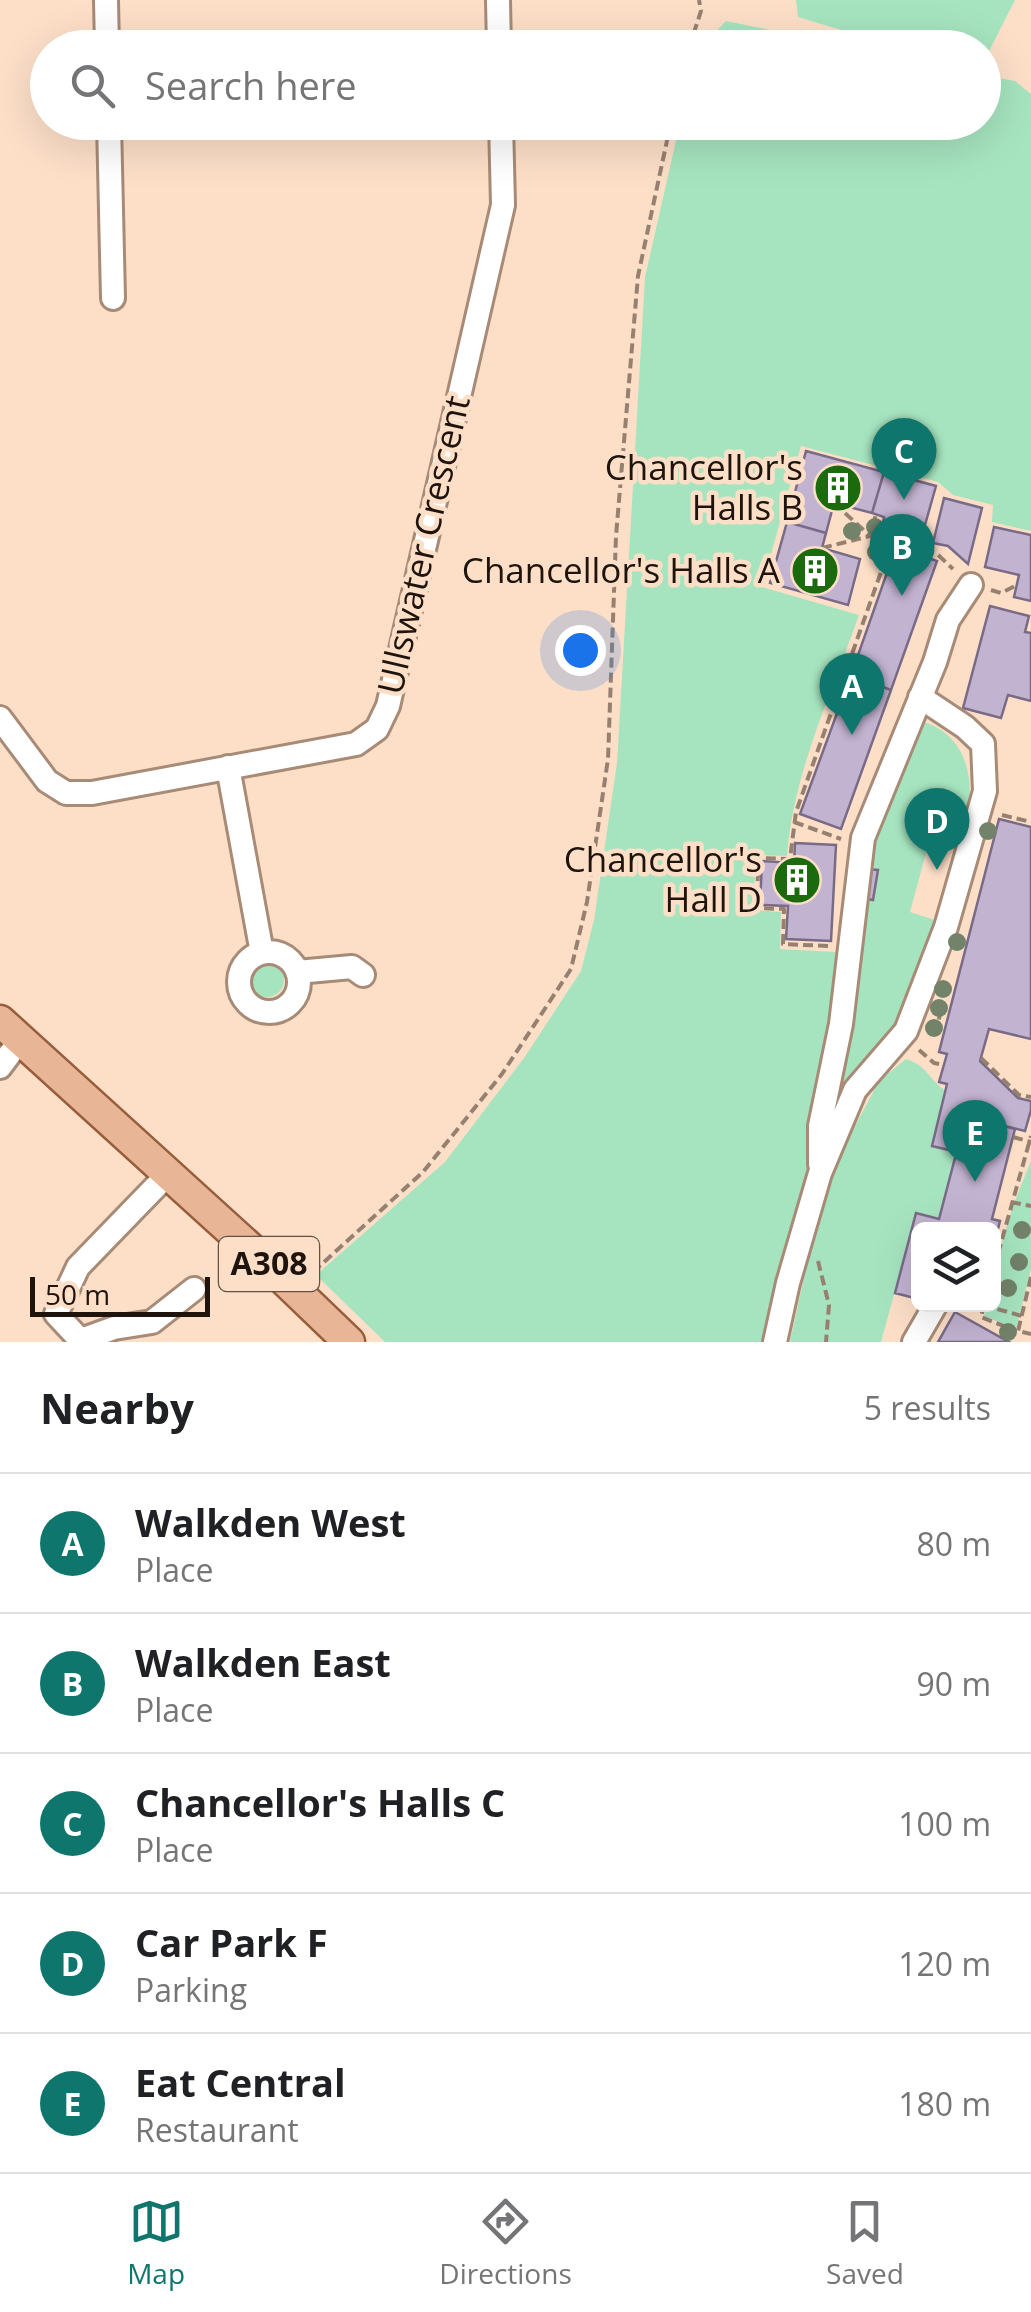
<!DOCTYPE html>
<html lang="en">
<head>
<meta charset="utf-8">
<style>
  body { margin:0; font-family:"Open Sans",sans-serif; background:#f6f6f6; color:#202124 }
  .controls { position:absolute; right:30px; bottom:30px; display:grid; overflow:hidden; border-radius:15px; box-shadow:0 10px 40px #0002 }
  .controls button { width:90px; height:90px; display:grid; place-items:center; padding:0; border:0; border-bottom:2px solid #e0e0e0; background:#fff; color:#202124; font:50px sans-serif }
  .scale { position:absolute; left:30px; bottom:25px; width:180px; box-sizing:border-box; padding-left:10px; border:5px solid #1f140d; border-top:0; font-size:28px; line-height:35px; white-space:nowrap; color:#1f140d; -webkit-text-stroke:8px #fddfc8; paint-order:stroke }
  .you { position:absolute; left:580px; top:650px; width:35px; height:35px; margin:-25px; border:8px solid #fff; border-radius:50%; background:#1a73e8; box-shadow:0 0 0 15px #1a73e833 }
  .badge { display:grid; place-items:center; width:65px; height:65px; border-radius:50%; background:#0f766e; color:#fff; font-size:32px; font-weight:700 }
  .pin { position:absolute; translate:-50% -82px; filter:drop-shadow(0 2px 5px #0008) }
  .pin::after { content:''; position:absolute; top:52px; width:35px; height:30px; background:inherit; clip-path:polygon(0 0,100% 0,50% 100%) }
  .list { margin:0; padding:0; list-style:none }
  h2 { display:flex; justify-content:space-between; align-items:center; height:130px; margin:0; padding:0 40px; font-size:42px }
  h2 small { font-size:32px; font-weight:400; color:#757577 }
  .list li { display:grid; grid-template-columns:65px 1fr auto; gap:30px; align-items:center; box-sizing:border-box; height:140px; padding:0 40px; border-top:2px solid #e0e0e0 }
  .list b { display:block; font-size:38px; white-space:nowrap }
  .list p { margin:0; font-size:32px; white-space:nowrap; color:#757577 }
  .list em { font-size:32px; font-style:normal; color:#757577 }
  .icon { flex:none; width:55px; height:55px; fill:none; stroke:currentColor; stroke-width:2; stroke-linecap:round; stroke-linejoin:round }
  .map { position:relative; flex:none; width:1031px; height:1342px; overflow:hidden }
  .search { position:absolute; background:#fff; box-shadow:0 10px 40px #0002; left:30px; right:30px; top:30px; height:110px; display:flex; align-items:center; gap:25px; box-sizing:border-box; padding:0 35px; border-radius:55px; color:#757577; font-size:38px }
  .sheet { height:830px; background:#fff }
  nav { display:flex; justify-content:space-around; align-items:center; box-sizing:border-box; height:140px; border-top:2px solid #e0e0e0; background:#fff; font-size:28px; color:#757577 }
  nav a { display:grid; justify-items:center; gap:5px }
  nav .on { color:#0f766e }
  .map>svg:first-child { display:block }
  .green { fill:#a6e4bf }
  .building { fill:#c2b3d1; stroke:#796b86; stroke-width:2.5 }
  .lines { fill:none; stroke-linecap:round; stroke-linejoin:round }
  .minor-casing { stroke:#a78b77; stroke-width:28 }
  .major-casing { stroke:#985d3a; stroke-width:35 }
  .path { stroke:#968171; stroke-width:4; stroke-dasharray:10 5; stroke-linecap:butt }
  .minor { stroke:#fff; stroke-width:22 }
  .major { stroke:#e8b697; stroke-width:30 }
  .tree { fill:#72836a }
  .labels { text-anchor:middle; stroke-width:9; stroke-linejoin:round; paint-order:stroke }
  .shield { fill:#fddfc8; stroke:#625145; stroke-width:2.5 }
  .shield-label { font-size:32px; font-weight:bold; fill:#1f140d }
  .poi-label { font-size:35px; fill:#1f140d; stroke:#fddfc8; text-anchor:end }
  .street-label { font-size:35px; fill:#1f140d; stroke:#fddfc8 }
</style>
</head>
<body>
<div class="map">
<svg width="1031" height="1342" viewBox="0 0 1031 1342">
  <rect width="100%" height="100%" fill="#fddfc8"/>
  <path class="green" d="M 796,0 L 1015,0 L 986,57 L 984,57 L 984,48 L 898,47 L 798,17 Z
    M 726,21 L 854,47 L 701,47 Z
    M 984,75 L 1015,81 L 1031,94 L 1031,531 L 992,522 L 993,505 L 953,495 L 938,482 L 801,446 L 762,587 L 859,615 C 832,693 793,773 787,856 L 756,855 L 753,910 L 781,912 L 780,949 L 836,952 L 834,1018 L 810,1127 L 808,1170 L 768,1342 L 385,1342 L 316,1275 L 445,1162 L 524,1058 L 581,971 L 594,920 L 617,763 L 645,277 L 680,123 L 984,122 Z
    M 921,721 C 970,735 977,785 964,828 L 935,820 L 910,912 L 938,921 L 900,1022 L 852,1078 L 833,1119 L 869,849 Z
    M250 980a17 17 0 1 1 34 0a17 17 0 1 1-34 0Z
    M 906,1059 C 928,1066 928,1079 946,1091 L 932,1146 L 957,1152 L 939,1219 L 916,1214 L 881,1342 L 790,1342 L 808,1259 L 839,1156 L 879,1081 Z
    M 1031,1161 L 1031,1269 L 1016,1329 L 984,1316 L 987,1305 L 994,1304 C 994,1255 1012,1206 1031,1161 Z"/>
  <path class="building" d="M 806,451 L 884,472 L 872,513 L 834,503 L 826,533 L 787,522 Z
    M 884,472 L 936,486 L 921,539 L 882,528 L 884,517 L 872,513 Z
    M 944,498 L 982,508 L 968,564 L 948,546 L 933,543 Z
    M 787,522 L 826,533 L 822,548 L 860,559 L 848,605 L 770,583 Z
    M 994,527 L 1031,535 L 1031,601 L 1014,597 L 1019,575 L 985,567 Z
    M 896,547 L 937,561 L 891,690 L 851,675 Z
    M 990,606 L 1029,616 L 1025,632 L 1031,633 L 1031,701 L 1008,695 L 1001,718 L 963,708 Z
    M 851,675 L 891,690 L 841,829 L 800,814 Z
    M 999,819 L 1031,827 L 1031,1039 L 989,1029 L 980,1061 L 1018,1098 L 1031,1101 L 1031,1110 L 1025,1131 L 966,1116 L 957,1152 L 932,1146 L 947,1084 L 939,1082 L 947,1054 L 939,1052 Z
    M 795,843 L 836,845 L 831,941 L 786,939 L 788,906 L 760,905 L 762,861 L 794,863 Z
    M 866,869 L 878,870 L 873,900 L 861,898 Z
    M 966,1116 L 1015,1129 L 992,1219 L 1000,1221 L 994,1245 L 994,1230 L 918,1230 L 918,1299 L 895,1293 L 916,1213 L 939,1219 Z
    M 955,1312 L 1009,1342 L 938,1342 Z"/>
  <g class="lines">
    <g class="minor-casing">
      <path id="minor" d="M 106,0 L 107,48
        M 498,0 L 499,48
        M 109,122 L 113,298
        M 0,718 L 47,781 L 66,793 L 92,793 L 356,744 L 377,729 L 388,706 L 503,205 L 501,122
        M 228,767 L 262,953
        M239 982a30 30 0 1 1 60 0a30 30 0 1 1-60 0Z
        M 297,972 L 352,967 L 363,975
        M 0,1067 L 21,1039
        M 820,1164 L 820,1126 L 841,1024 L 863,838 L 935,662 L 948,620 L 971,585
        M 81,1340 L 114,1328 L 152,1322 L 194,1289
        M 82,1342 L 56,1314 L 78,1267 L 168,1174
        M 775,1342 L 788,1283 L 820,1173 L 855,1090 L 906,1031 L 946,927 L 985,791 L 983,744 L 965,727 L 920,697
        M 914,1342 L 936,1304"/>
    </g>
    <g class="major-casing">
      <path id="major" d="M 0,1021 L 273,1269 L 349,1342"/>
    </g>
    <path class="path" d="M 689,48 L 701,11 L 699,0
      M 834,503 L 870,536 L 936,553 L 953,569
      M 822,548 L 870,536 L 876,514
      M 991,590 L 1001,593 L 1017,585
      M 1002,815 L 1031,822
      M 794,822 L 841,839
      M 828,946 L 783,944 L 784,909 L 756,908 L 759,858 L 790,859 L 796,812 L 892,541
      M 935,1034 L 941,1011
      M 919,1050 L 934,1063 L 944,1065
      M 981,1058 L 1019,1095 L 1031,1097
      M 1013,1137 L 1031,1142
      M 1011,1202 L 1031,1206
      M 818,1261 L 829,1305 L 826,1342
      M 994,1268 L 1031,1136
      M 313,1272 L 423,1172 L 502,1074 L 571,969 L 587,902 L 608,759 L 616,536 L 638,276 L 671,122
      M 1031,1277 L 1018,1331 L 1031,1334
      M 984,1304 L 981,1317 L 1016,1331
      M 983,1305 L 1022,1316"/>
    <use href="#minor" class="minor"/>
    <use href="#major" class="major"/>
  </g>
  <g class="tree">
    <circle cx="875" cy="527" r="9"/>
    <circle cx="852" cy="531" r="9"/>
    <circle cx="876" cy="552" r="9"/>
    <circle cx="988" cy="831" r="9"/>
    <circle cx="957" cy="942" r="9"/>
    <circle cx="943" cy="989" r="9"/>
    <circle cx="939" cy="1008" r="9"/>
    <circle cx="934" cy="1028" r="9"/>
    <circle cx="1022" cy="1230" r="9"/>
    <circle cx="1019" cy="1262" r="9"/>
    <circle cx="1008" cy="1288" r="9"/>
    <circle cx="1008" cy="1332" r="9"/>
  </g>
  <defs>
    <g id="building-disc" transform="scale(2.5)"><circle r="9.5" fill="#1b6b0e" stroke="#fddfc8"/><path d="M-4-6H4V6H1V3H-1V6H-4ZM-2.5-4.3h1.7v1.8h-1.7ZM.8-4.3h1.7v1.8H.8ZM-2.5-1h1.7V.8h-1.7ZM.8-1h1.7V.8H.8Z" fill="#fff"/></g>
  </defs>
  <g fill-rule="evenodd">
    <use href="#building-disc" x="838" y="488"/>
    <use href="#building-disc" x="815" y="571"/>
    <use href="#building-disc" x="797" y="880"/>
  </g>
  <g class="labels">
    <rect class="shield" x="219" y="1237" width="100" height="54" rx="8"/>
    <g class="shield-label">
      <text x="269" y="1275">A308</text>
    </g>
    <g class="poi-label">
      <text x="803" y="480">Chancellor's<tspan x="803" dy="40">Halls B</tspan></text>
      <text x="780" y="583">Chancellor's Halls A</text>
      <text x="762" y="872">Chancellor's<tspan x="762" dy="40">Hall D</tspan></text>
    </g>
    <g class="street-label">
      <text transform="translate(424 545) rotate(-77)" y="12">Ullswater Crescent</text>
    </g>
  </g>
</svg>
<div class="controls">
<button><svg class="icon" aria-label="layers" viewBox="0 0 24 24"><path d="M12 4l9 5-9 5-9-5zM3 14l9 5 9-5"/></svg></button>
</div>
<div class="scale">50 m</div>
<div class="you"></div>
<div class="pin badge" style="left:852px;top:735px">A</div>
<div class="pin badge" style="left:902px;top:596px">B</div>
<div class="pin badge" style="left:904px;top:500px">C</div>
<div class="pin badge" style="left:937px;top:870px">D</div>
<div class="pin badge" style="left:975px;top:1182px">E</div>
<div class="search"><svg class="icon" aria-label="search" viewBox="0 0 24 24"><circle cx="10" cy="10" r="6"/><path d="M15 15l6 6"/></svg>Search here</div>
</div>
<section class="sheet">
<h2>Nearby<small>5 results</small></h2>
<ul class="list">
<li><span class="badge">A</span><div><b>Walkden West</b><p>Place</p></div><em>80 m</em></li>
<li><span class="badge">B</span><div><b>Walkden East</b><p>Place</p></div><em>90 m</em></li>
<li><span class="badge">C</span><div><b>Chancellor's Halls C</b><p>Place</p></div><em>100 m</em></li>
<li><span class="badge">D</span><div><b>Car Park F</b><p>Parking</p></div><em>120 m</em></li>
<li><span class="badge">E</span><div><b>Eat Central</b><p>Restaurant</p></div><em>180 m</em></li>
</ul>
</section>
<nav>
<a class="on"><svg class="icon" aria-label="map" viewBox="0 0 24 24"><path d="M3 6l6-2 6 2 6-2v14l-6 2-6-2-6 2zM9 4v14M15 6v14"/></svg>Map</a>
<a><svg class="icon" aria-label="directions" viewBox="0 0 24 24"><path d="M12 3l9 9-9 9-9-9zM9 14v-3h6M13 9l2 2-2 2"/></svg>Directions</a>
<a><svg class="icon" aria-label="saved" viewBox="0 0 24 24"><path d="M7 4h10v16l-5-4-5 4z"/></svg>Saved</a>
</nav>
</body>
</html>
